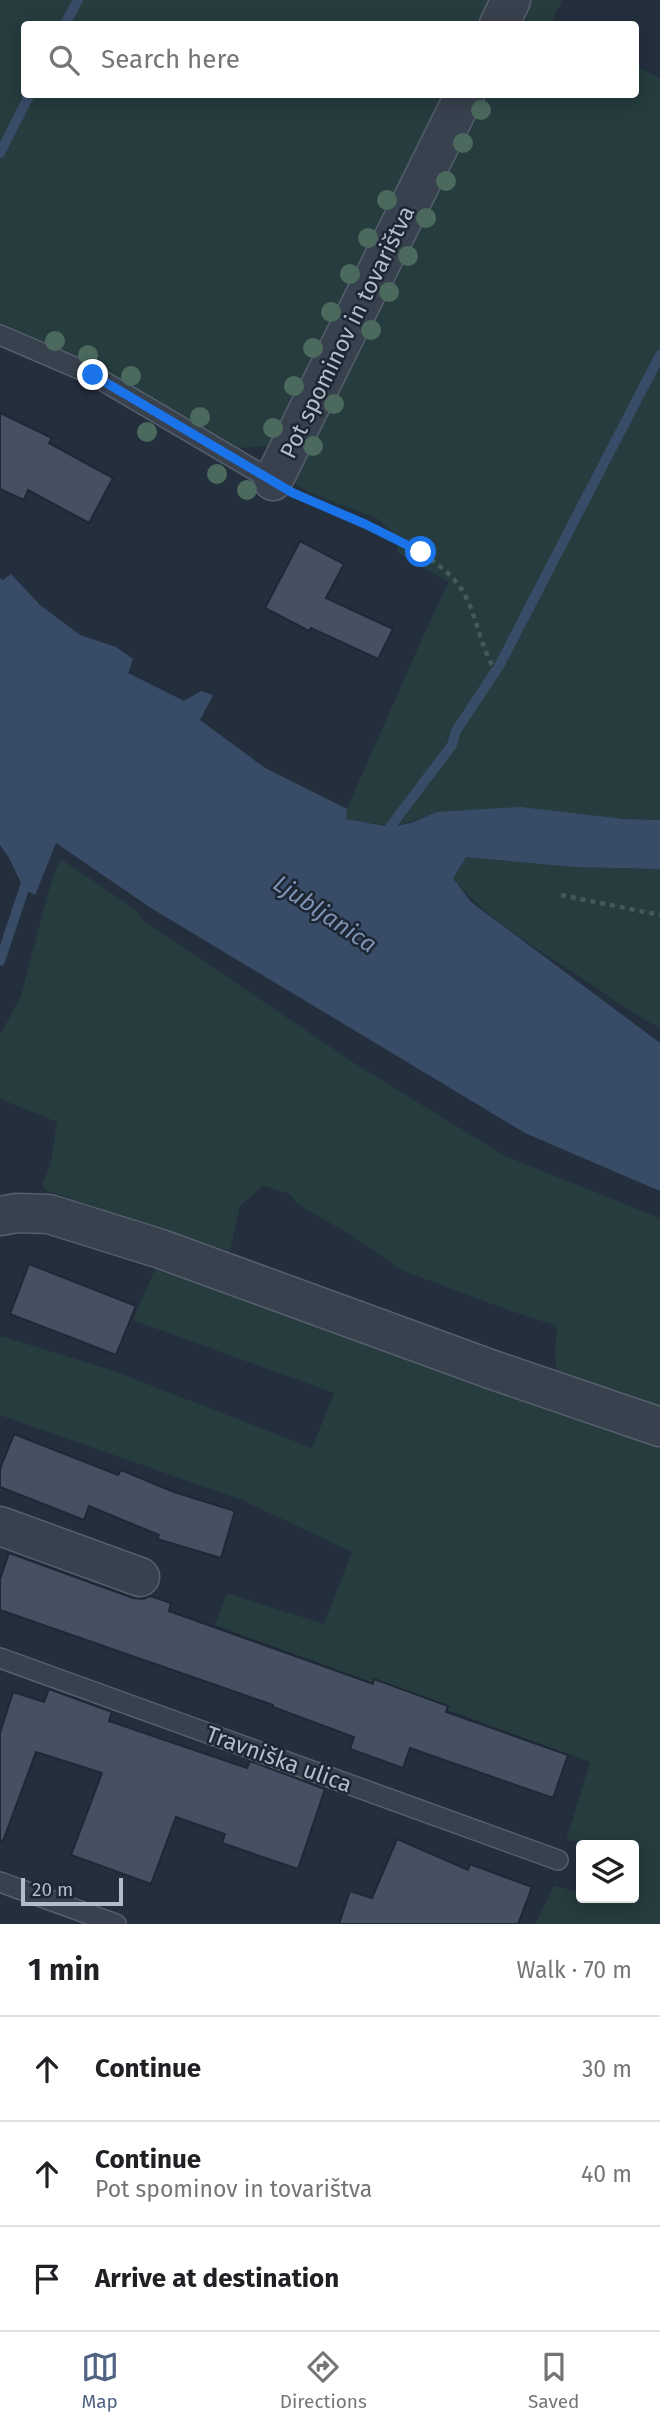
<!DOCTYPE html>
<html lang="en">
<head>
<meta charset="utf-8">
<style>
  body { margin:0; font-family:"Fira Sans",sans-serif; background:#f2f2f2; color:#202124 }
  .controls { position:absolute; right:21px; bottom:21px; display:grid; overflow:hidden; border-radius:7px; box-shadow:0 4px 18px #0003 }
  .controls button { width:63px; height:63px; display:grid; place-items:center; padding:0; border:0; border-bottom:2px solid #e0e0e0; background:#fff; color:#202124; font:35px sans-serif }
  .scale { position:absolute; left:21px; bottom:18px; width:102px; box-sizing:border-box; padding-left:7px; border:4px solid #b4bcc9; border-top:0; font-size:19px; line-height:24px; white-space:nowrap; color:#b4bcc9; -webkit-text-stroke:5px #1d2633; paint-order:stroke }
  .stop { position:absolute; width:21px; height:21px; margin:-16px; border:5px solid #1a73e8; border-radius:50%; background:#fff }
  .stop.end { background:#1a73e8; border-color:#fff; box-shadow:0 2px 7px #0008 }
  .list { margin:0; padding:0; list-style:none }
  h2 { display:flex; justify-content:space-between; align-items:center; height:91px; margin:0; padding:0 28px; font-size:30px }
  h2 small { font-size:23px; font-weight:400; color:#757577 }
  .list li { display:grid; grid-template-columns:46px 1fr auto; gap:21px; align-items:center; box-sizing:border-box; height:105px; padding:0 28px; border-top:2px solid #e0e0e0 }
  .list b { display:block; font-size:26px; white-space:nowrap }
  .list p { margin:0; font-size:23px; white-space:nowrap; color:#757577 }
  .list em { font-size:23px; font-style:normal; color:#757577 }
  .icon { flex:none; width:38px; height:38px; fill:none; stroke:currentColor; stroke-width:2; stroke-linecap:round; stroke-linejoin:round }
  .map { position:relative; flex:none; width:660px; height:1924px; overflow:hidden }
  .search { position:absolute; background:#fff; box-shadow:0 4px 18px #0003; left:21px; right:21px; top:21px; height:77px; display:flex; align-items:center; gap:18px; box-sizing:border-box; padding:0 24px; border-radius:7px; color:#757577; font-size:26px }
  .sheet { height:406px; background:#fff }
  nav { display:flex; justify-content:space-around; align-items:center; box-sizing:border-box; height:98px; border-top:2px solid #e0e0e0; background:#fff; font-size:19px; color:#757577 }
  nav a { display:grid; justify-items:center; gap:4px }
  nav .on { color:#506383 }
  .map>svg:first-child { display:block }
  .green { fill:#263c3f }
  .water { fill:#394c67 }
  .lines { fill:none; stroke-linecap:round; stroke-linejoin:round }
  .stream { stroke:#394c67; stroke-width:10 }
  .building { fill:#455162; stroke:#1f2835; stroke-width:2 }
  .lane-casing { stroke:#565f6c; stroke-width:22 }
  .street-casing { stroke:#565f6c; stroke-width:41 }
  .path { stroke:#44595c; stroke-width:4.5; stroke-dasharray:5 5; stroke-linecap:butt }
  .lane { stroke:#38414e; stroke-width:19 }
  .street { stroke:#38414e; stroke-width:38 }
  .tree { fill:#4b6a5d }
  .route { stroke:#1a73e8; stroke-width:9 }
  .labels { text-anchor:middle; stroke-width:5; stroke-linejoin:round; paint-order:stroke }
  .street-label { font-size:23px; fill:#b4bcc9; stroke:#1d2633 }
  .water-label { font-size:24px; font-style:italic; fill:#7c92b1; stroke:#1d2633 }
</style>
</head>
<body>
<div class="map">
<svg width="660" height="1924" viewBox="0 0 660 1924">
  <rect width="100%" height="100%" fill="#242f3e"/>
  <path class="green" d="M 0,0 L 500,0 L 487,24 L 24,24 L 24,94 L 453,95 L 279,445 L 238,448 L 98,366 L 0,323 Z
    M 524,0 L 562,0 L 553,20 L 561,24 L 512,24 Z
    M 636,65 L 660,79 L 660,820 L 437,812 C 396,829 389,827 346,819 L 347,809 L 424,634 L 449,582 L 398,553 L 397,537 L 378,519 L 311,493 L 286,479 L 477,95 L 636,94 Z
    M 466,857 L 574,867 L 660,869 L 660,1028 C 632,1013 606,994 579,976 C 535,947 486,919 453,878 Z
    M 61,859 L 136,910 L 143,920 L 354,1063 L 505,1156 L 660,1218 L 660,1408 L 556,1372 L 555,1347 L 557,1326 L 508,1310 L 401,1270 L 351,1235 L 299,1205 L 288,1193 L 263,1186 L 240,1206 L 230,1251 L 174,1235 L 46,1190 L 42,1185 L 50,1167 L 57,1122 L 0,1099 L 0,1035 L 21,996 L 48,893 L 55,870 Z
    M 155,1269 L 178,1275 L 660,1445 L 660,1924 L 535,1924 L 554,1886 L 581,1892 L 581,1898 L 634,1898 L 634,1845 L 596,1845 L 587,1841 L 566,1841 L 590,1762 L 215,1625 L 227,1593 L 324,1624 L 352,1552 L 242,1500 L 0,1415 L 0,1337 L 4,1337 L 114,1371 L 312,1448 L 334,1393 L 133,1320 Z"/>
  <path class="water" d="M 11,574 L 40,605 L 80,635 L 116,647 L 133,659 L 128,673 L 184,701 L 201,691 L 213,695 L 200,720 L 265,768 L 347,809 L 346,819 L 390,827 L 411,823 L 437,812 L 520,807 L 624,819 L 660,820 L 660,869 L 574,867 L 466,857 L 453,878 L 471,902 L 660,1043 L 660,1191 L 525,1133 L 151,908 L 56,843 L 35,895 L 24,889 L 8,856 L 0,845 L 0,578 L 3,580 Z"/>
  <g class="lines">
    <path class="stream" d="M 65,24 L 78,0
      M 0,153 L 30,94
      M 381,839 L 452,745 L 456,731 L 499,666 L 660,355
      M 0,961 L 28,877"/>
  </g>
  <path class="building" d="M 0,413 L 52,438 L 49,443 L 113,478 L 89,523 L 28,490 L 24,500 L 0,489 Z
    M 300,541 L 344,564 L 326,598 L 393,629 L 378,659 L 311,628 L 309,631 L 265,608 Z
    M 29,1264 L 136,1306 L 116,1355 L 10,1314 Z
    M 14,1434 L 118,1475 L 121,1470 L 174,1492 L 235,1511 L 221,1558 L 157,1539 L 159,1535 L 89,1506 L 84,1520 L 0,1487 L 0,1469 Z
    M 9,1553 L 133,1598 L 143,1599 L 150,1596 L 171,1603 L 169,1611 L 373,1684 L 374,1679 L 448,1706 L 446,1712 L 568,1755 L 553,1798 L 410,1748 L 403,1768 L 350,1749 L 354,1737 L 273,1707 L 273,1705 L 0,1610 L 0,1579 Z
    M 49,1689 L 112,1712 L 109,1721 L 247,1768 L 250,1761 L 325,1789 L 298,1869 L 222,1843 L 225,1834 L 176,1817 L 151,1884 L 71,1855 L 102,1773 L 36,1752 L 3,1841 L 0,1840 L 0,1733 L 13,1692 L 44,1702 Z
    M 397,1839 L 468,1870 L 470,1864 L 532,1887 L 518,1924 L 339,1924 L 350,1891 L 372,1898 Z"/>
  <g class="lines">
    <g class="lane-casing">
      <path id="lane" d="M 0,335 L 93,375 L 273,481
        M 0,1658 L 558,1860
        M 0,1882 L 116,1924"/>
    </g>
    <g class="street-casing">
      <path id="street" d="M 499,24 L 511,0
        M 273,481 L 465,94
        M 0,1216 L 17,1213 L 49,1214 L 161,1249 L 493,1370 L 660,1427
        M 0,1526 L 140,1577"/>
    </g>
    <path class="path" d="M 305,498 C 347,516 438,550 462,590 C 476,613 479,641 492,665
      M 561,895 L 660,915"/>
    <use href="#lane" class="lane"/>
    <use href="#street" class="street"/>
  </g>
  <g class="tree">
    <circle cx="481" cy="110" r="10"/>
    <circle cx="463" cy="143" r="10"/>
    <circle cx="446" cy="181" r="10"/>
    <circle cx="387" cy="200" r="10"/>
    <circle cx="426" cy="218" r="10"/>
    <circle cx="368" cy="238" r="10"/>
    <circle cx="408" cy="256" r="10"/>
    <circle cx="350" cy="274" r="10"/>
    <circle cx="389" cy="292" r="10"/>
    <circle cx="331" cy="312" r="10"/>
    <circle cx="371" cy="330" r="10"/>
    <circle cx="55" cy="341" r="10"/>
    <circle cx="313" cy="348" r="10"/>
    <circle cx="88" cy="355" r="10"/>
    <circle cx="131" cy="376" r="10"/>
    <circle cx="294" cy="386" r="10"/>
    <circle cx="334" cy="404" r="10"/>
    <circle cx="200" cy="417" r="10"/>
    <circle cx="273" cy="428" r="10"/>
    <circle cx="147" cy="432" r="10"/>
    <circle cx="313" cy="446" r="10"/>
    <circle cx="217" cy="474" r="10"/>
    <circle cx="247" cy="490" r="10"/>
  </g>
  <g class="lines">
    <path class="route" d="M 93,375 L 293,493 L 365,524 L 421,552"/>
  </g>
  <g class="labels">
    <g class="street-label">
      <text transform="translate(347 332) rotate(-64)" y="8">Pot spominov in tovarištva</text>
      <text transform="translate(279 1759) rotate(20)" y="8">Travniška ulica</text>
    </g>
    <g class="water-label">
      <text transform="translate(325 914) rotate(34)" y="8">Ljubljanica</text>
    </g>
  </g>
</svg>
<div class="controls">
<button><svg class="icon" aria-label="layers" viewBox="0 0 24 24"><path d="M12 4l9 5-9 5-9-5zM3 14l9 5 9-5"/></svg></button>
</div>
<div class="scale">20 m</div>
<div class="stop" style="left:421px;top:552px"></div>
<div class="stop end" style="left:93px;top:375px"></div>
<div class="search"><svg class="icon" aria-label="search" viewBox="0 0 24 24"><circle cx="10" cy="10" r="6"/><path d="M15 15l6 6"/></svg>Search here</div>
</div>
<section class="sheet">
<h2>1 min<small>Walk · 70 m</small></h2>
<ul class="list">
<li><svg class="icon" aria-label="ahead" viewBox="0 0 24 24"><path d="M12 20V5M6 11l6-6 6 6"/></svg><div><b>Continue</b></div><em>30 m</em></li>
<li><svg class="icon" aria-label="ahead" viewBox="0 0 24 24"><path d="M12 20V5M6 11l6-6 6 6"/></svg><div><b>Continue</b><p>Pot spominov in tovarištva</p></div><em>40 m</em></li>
<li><svg class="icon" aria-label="arrive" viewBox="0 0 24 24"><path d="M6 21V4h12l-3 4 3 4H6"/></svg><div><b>Arrive at destination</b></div></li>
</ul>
</section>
<nav>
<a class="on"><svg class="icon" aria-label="map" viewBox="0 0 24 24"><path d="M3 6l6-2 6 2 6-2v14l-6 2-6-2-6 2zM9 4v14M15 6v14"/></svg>Map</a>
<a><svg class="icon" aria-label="directions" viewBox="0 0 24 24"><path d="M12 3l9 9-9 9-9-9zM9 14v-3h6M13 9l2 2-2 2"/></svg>Directions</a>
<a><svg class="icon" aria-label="saved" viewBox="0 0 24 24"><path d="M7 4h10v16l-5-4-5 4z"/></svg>Saved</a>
</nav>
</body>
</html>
